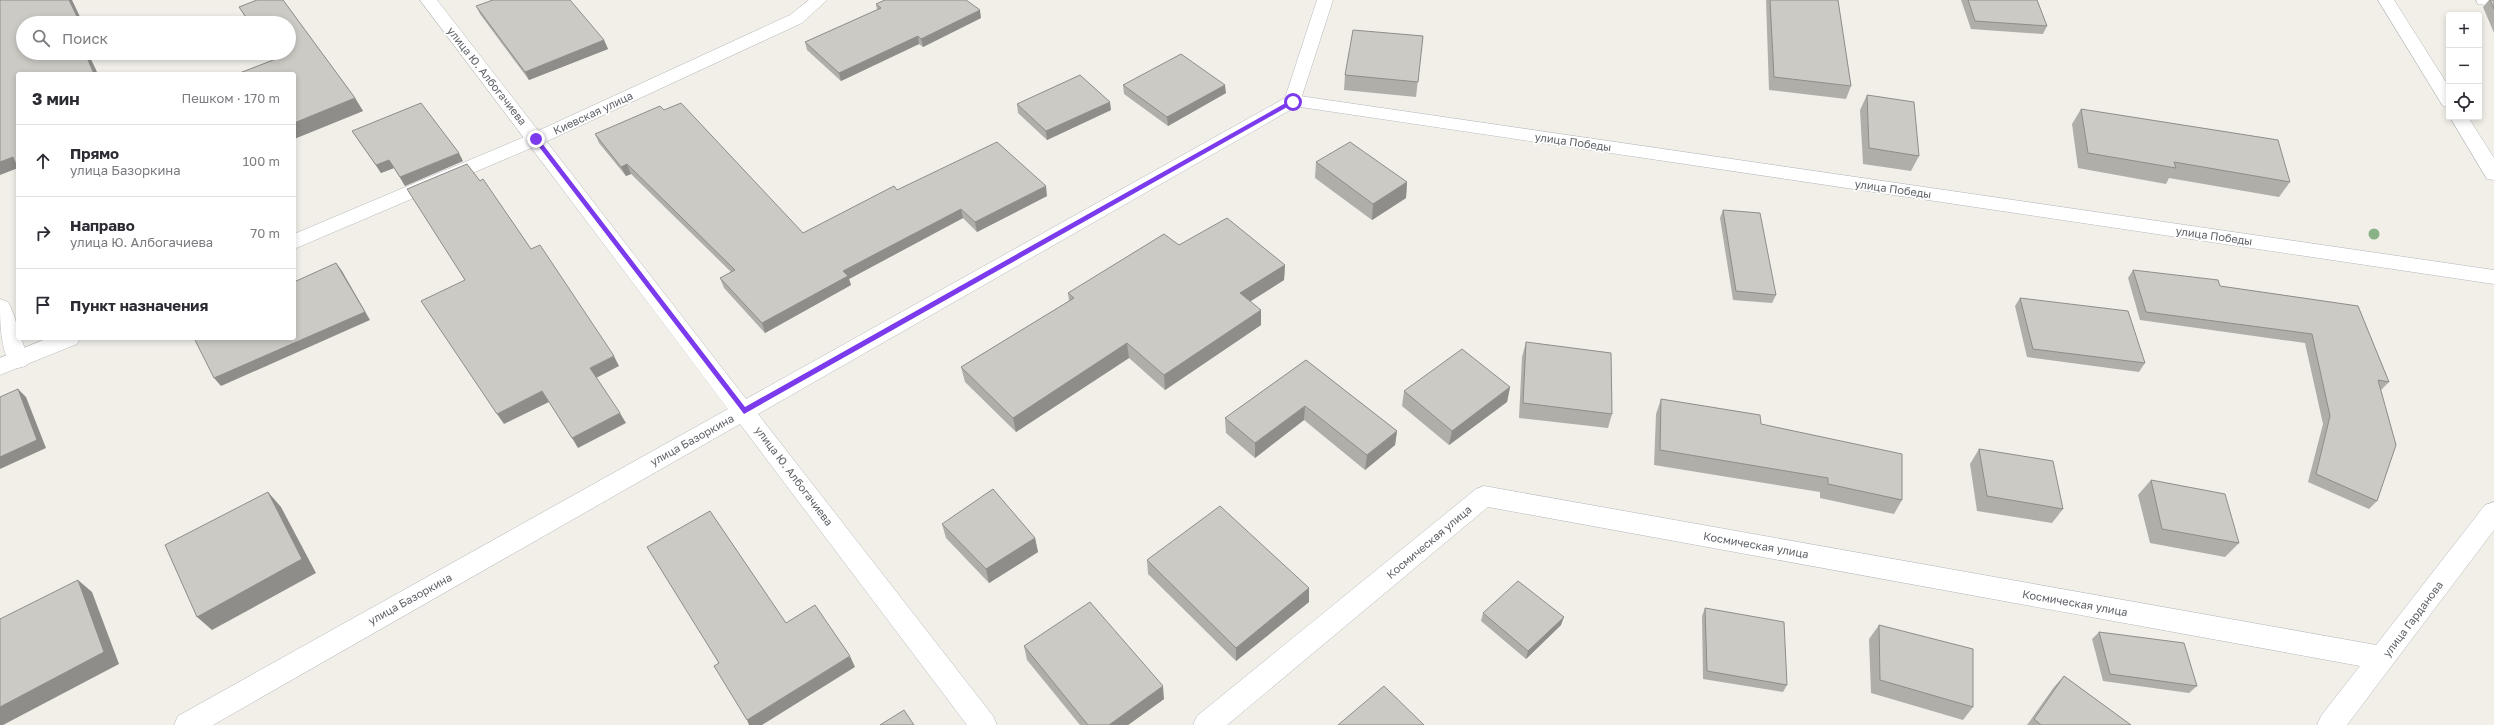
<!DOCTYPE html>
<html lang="ru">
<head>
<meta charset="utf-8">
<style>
  body { margin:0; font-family:"Golos Text",sans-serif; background:#f7f7f7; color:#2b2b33 }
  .controls { position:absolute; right:12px; top:12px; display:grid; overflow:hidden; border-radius:4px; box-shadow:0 2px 6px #0003 }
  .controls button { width:36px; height:36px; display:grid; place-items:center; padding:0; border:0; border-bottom:1px solid #e1e1e2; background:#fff; color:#2b2b33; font:20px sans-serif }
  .stop { position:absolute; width:12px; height:12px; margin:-9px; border:3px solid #7c3aed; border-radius:50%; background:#fff }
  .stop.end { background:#7c3aed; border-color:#fff; box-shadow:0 1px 4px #0008 }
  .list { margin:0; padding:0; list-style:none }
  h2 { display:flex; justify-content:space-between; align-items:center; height:52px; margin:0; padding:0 16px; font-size:17px }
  h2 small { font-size:13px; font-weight:400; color:#7c7c81 }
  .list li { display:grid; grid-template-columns:26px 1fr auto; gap:12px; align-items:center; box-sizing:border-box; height:72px; padding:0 16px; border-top:1px solid #e1e1e2 }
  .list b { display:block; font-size:15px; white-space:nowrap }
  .list p { margin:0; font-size:13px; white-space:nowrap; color:#7c7c81 }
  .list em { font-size:13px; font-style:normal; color:#7c7c81 }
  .icon { flex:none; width:22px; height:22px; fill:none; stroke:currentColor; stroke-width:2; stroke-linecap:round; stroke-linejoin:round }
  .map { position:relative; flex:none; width:2494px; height:725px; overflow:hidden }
  .search { position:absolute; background:#fff; box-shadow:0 2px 6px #0003; left:16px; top:16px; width:280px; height:44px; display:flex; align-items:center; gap:10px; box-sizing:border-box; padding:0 14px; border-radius:22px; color:#7c7c81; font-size:15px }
  .panel { position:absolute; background:#fff; box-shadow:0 2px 6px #0003; left:16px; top:72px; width:280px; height:268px; border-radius:4px }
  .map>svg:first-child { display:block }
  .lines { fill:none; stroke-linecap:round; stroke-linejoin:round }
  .service-casing { stroke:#b5b8bc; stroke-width:1 }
  .minor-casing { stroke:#b5b8bc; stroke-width:1 }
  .tertiary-casing { stroke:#b5b8bc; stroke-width:1 }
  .service { fill:#fff; fill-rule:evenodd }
  .minor { fill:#fff; fill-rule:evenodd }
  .tertiary { fill:#fff; fill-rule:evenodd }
  .tree { fill:#89b387 }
  .wall { fill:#afaea9 }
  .shaded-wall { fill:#8f8d8a }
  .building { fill:#cccac5; stroke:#8f8d8a }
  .route { fill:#7c3aed }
  .labels { text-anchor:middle; stroke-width:3.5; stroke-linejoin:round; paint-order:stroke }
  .street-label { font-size:11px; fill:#5f6368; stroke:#fff }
</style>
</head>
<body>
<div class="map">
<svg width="2494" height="725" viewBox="0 0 2494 725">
  <rect width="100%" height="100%" fill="#f1efe8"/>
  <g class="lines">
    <g class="service-casing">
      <path id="service" d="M 0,299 L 8,302 C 14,313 18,325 18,338 L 21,338 L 29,360 L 26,366 L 18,368 L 10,366 C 0,344 0,323 0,299 Z"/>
    </g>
    <g class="minor-casing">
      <path id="minor" d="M 809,0 L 827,0 L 802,23 L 543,143 L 294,249 L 294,234 L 529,135 L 790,15 Z
        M 2378,0 L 2394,0 L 2449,87 L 2449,108 L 2443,106 Z
        M 2476,0 L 2494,0 L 2494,6 L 2478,4 Z
        M 1293,95 L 2494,270 L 2494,284 L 1287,105 L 1284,101 L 1287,97 Z
        M 2450,117 L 2468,117 L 2494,158 L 2494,180 L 2487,179 Z
        M 48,338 L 80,338 L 77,344 L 0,375 L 0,358 Z
        M 1484,486 L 2382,646 L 2391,650 L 2395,658 L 2391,666 L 2382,670 L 1488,507 L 1227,725 L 1193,725 L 1197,716 L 1476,489 Z"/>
    </g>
    <g class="tertiary-casing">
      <path id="tertiary" d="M 420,0 L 437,0 L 746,399 L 1285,98 L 1317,0 L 1333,0 L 1299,105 L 758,414 L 993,716 L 997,725 L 967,725 L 740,424 L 213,725 L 174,725 L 178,716 L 728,409 Z
        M 2494,502 L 2494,530 L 2347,725 L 2317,725 L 2321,716 L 2485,505 Z"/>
    </g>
    <use href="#service" class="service"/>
    <use href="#minor" class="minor"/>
    <use href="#tertiary" class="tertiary"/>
  </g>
  <circle class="tree" cx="2374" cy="234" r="5.5"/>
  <path class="wall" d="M 257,0 L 283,0 L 355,98 L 363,111 L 294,139 L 294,74 L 237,74 L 275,59 L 271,53 L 289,53 L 289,23 L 249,23 L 239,7 Z
    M 1766,0 L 1838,0 L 1851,86 L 1846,99 L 1769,90 Z
    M 1961,0 L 2037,0 L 2047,26 L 2043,34 L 1971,29 Z
    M 2489,0 L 2494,0 L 2494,33 L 2483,7 Z
    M 876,4 L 981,18 L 923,47 L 919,44 L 841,81 L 807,50 L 805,42 L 877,10 Z
    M 476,6 L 604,40 L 608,49 L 529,80 L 480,14 Z
    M 1423,36 L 1416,97 L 1344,90 L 1345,75 Z
    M 1123,85 L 1226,93 L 1168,126 L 1124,94 Z
    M 1867,95 L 1919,156 L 1911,171 L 1863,164 L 1860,110 Z
    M 1017,104 L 1111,110 L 1047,140 L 1018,113 Z
    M 2081,109 L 2290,182 L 2279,197 L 2169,178 L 2166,184 L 2078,168 L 2072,124 Z
    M 664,110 L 803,233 L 897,190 L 1047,196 L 977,232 L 963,218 L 849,279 L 851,285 L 765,333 L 724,288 L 720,278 L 731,272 L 631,174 L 626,176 L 599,143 L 595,134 Z
    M 352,131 L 463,161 L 405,186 L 394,168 L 381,173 Z
    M 1316,162 L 1407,182 L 1406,198 L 1372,220 L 1315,178 Z
    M 1723,210 L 1776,295 L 1772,303 L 1733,300 L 1720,218 Z
    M 1179,245 L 1285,265 L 1284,280 L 1250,301 L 1261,325 L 1165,390 L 1129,358 L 1016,432 L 965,382 L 961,367 L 1069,301 L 1068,293 Z
    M 2133,270 L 2220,286 L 2358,306 L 2389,382 L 2381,390 L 2380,389 L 2377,501 L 2369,509 L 2308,482 L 2323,424 L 2305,343 L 2140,320 L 2128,278 Z
    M 2020,298 L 2145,363 L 2139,372 L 2027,357 L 2015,306 Z
    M 1526,342 L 1612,414 L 1608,428 L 1519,418 L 1522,357 Z
    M 1306,360 L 1397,431 L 1395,445 L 1365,470 L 1304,420 L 1255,458 L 1226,433 L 1225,418 Z
    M 1510,387 L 1507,402 L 1449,445 L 1402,406 L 1404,391 Z
    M 1661,399 L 1761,424 L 1902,500 L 1894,514 L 1820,498 L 1820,492 L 1654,465 L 1656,414 Z
    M 1979,449 L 2063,509 L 2052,523 L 1977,511 L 1970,464 Z
    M 2151,480 L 2239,543 L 2225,557 L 2150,543 L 2138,495 Z
    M 942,524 L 1035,538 L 1038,552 L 989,583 L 946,538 Z
    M 1147,560 L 1309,588 L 1309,602 L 1236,661 L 1148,574 Z
    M 1705,608 L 1787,685 L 1783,692 L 1703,679 L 1702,616 Z
    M 1483,613 L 1561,625 L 1526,659 L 1481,621 Z
    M 1879,625 L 1973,707 L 1963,720 L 1871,693 L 1869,639 Z
    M 2099,632 L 2197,686 L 2189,693 L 2103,681 L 2092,639 Z
    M 1024,646 L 1164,699 L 1128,725 L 1080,725 L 1027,660 Z
    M 2064,676 L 2131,725 L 2027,725 L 2054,687 Z"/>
  <path class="shaded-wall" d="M 69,0 L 72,0 L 83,23 L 80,23 Z
    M 980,10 L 981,18 L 923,47 L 921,39 Z
    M 918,36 L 919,44 L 841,81 L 839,73 Z
    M 604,40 L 608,49 L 529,80 L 525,72 Z
    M 85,53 L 88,53 L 98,74 L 94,74 Z
    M 1225,85 L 1226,93 L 1168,126 L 1167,117 Z
    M 355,98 L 363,111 L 294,139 L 294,123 Z
    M 1110,102 L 1111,110 L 1047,140 L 1046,131 Z
    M 459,153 L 463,161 L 405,186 L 400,177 Z
    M 13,157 L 18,168 L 0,175 L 0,162 Z
    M 389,160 L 394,168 L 381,173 L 376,165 Z
    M 627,164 L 631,174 L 626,176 L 621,167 Z
    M 1407,182 L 1406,198 L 1372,220 L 1373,204 Z
    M 1046,186 L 1047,196 L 977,232 L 975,222 Z
    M 961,209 L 963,218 L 849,279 L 851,285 L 765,333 L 762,323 L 843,271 Z
    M 336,263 L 342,271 L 370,320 L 221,386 L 214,378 Z
    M 1285,265 L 1284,280 L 1240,308 L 1240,293 Z
    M 1261,310 L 1261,325 L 1165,390 L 1164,375 Z
    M 1127,343 L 1129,358 L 1016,432 L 1013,418 Z
    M 614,356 L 619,366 L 596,378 L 590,368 Z
    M 1510,387 L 1507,402 L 1449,445 L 1452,431 Z
    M 18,389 L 26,397 L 46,448 L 0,469 L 0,457 Z
    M 542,391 L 549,402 L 504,424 L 497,414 Z
    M 1305,406 L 1304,420 L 1255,458 L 1255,443 Z
    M 620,413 L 626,423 L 578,448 L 572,438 Z
    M 1397,431 L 1395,445 L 1365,470 L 1367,455 Z
    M 268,492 L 281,507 L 316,573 L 212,630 L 197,617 Z
    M 1035,538 L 1038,552 L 989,583 L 986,569 Z
    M 78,580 L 92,592 L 119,664 L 3,725 L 0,725 L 0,707 Z
    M 1309,588 L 1309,602 L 1236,661 L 1236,648 Z
    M 1564,617 L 1561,625 L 1526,659 L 1528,651 Z
    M 850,656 L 855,667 L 762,725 L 749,725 L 747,720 Z
    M 1163,686 L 1164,699 L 1128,725 L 1109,725 Z"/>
  <path class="building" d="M 0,0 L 69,0 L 80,23 L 23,23 L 23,53 L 85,53 L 94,74 L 18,74 L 18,170 L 13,157 L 0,162 Z
    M 257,0 L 283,0 L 355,98 L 294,123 L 294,74 L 237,74 L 276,59 L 272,53 L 289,53 L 289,23 L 250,23 L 239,7 Z
    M 493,0 L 570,0 L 604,40 L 525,72 L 476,6 Z
    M 885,0 L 966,0 L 980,10 L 921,39 L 918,36 L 839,73 L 805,42 L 881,8 L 876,4 Z
    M 1770,0 L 1838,0 L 1851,86 L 1774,77 Z
    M 1968,0 L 2037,0 L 2047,26 L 1975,21 Z
    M 2490,0 L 2494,0 L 2494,9 Z
    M 1353,30 L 1423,36 L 1418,82 L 1345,75 Z
    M 1181,54 L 1225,85 L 1167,117 L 1123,85 Z
    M 1080,75 L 1110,102 L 1046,131 L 1017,104 Z
    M 1867,95 L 1914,102 L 1919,156 L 1869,148 Z
    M 421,103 L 459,153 L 400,177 L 389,160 L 376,165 L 352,131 Z
    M 681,103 L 803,233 L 894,186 L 897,190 L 997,142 L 1046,186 L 975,222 L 961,209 L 843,271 L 848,276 L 762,323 L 720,278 L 735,270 L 627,164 L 621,167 L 595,134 L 660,106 L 664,110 Z
    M 2081,109 L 2278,140 L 2290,182 L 2174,162 L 2176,168 L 2088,153 Z
    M 1350,142 L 1407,182 L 1373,204 L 1316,162 Z
    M 467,164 L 480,181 L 483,179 L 531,249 L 540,245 L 614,356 L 590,368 L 620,413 L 572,438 L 542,391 L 497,414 L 421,301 L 465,280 L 407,189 Z
    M 1723,210 L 1760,213 L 1776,295 L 1736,291 Z
    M 1227,218 L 1285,265 L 1240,293 L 1261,310 L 1164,375 L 1127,343 L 1013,418 L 961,367 L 1074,298 L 1068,293 L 1164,234 L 1179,245 Z
    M 336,263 L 365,312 L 214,378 L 194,338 L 294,338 L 294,282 Z
    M 2133,270 L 2218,280 L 2220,286 L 2358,306 L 2389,382 L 2378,380 L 2396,445 L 2377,501 L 2316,474 L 2330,416 L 2312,334 L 2146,312 Z
    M 2020,298 L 2128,311 L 2145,363 L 2033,349 Z
    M 1526,342 L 1611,353 L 1612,414 L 1523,403 Z
    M 1462,349 L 1510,387 L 1452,431 L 1404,391 Z
    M 1306,360 L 1397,431 L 1367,455 L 1305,406 L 1255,443 L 1225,418 Z
    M 18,389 L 37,440 L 0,457 L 0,397 Z
    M 1661,399 L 1760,415 L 1761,424 L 1902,454 L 1902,500 L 1828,484 L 1828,478 L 1660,450 Z
    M 1979,449 L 2053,461 L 2063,509 L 1987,496 Z
    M 2151,480 L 2225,494 L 2239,543 L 2162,529 Z
    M 993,489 L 1035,538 L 986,569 L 942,524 Z
    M 268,492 L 302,559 L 197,617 L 165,545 Z
    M 1220,506 L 1309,588 L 1236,648 L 1147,560 Z
    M 710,511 L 786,623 L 815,605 L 850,656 L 747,720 L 714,666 L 719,663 L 647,547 Z
    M 78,580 L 104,652 L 0,707 L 0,619 Z
    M 1518,581 L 1564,617 L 1528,651 L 1483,613 Z
    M 1090,602 L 1163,686 L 1109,725 L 1088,725 L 1024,646 Z
    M 1705,608 L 1784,622 L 1787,685 L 1707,671 Z
    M 1879,625 L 1973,649 L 1973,707 L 1880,680 Z
    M 2099,632 L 2184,643 L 2197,686 L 2110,674 Z
    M 2064,676 L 2131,725 L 2041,725 L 2034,719 Z
    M 1384,686 L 1424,725 L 1338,725 Z
    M 904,710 L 914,725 L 880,725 Z"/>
  <path class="route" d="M 1291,100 L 1296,102 L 744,414 L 533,139 L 538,138 L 745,407 Z"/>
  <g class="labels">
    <g class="street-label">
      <text transform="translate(487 76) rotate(52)" y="4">улица Ю. Албогачиева</text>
      <text transform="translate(593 113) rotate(-25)" y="4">Киевская улица</text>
      <text transform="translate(1573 142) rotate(8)" y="4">улица Победы</text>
      <text transform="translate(1893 189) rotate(8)" y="4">улица Победы</text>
      <text transform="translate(2214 236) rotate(8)" y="4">улица Победы</text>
      <text transform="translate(692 440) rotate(-29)" y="4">улица Базоркина</text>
      <text transform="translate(794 476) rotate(53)" y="4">улица Ю. Албогачиева</text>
      <text transform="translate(1429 542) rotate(-40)" y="4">Космическая улица</text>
      <text transform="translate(1756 545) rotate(10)" y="4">Космическая улица</text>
      <text transform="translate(410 599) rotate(-29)" y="4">улица Базоркина</text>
      <text transform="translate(2075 603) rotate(10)" y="4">Космическая улица</text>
      <text transform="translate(2413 619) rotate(-53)" y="4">улица Гарданова</text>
    </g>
  </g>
</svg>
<div class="controls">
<button>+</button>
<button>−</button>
<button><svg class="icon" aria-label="locate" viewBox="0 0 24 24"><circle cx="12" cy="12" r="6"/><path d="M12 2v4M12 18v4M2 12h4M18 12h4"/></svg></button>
</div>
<div class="stop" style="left:1293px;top:102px"></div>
<div class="stop end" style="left:536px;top:139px"></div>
<div class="search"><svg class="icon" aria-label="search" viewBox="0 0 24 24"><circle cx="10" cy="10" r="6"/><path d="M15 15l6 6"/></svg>Поиск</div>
<section class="panel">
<h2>3 мин<small>Пешком · 170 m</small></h2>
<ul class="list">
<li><svg class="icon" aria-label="ahead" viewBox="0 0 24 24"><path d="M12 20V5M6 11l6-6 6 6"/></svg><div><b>Прямо</b><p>улица Базоркина</p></div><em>100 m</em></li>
<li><svg class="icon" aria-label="right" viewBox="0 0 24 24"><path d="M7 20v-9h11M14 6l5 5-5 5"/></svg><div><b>Направо</b><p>улица Ю. Албогачиева</p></div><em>70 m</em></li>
<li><svg class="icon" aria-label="arrive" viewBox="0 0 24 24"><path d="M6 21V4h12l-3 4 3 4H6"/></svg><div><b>Пункт назначения</b></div></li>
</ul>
</section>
</div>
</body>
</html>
